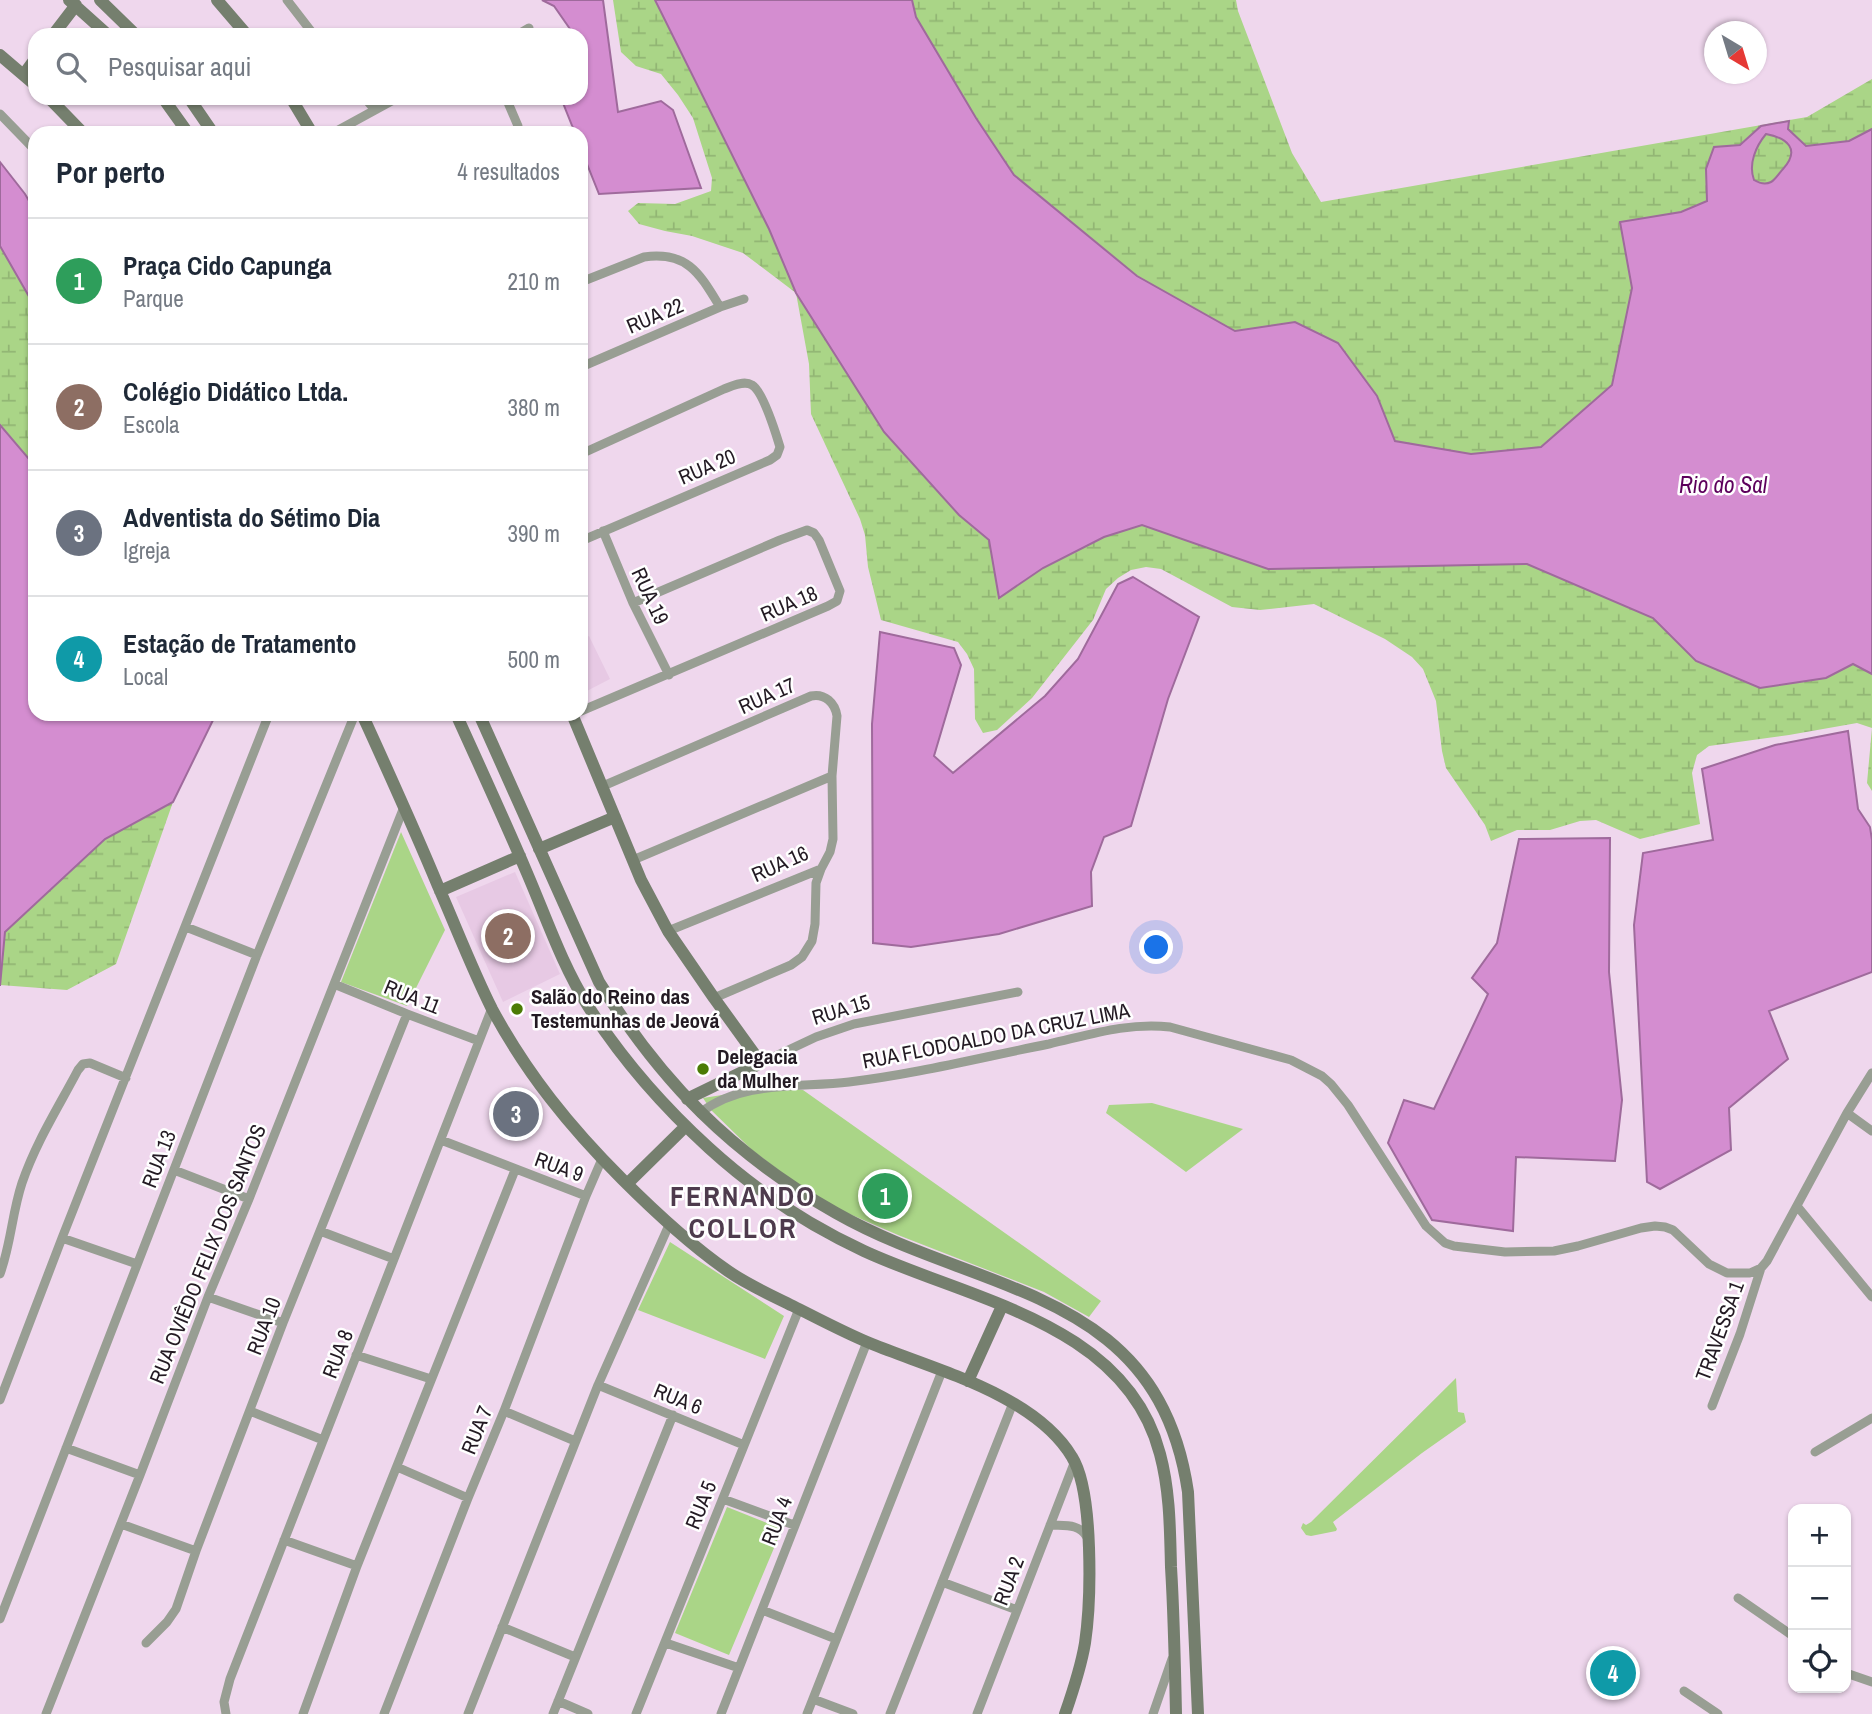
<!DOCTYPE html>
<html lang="pt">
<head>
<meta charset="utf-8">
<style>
  body { margin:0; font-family:"Archivo Narrow",sans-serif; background:#f2f2f3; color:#1f2937 }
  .controls { position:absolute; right:21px; bottom:21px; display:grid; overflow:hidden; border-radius:14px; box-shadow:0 2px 5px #0004 }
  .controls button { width:63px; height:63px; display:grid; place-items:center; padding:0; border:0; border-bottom:2px solid #e0e1e3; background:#fff; color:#1f2937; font:35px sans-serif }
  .compass { position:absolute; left:1704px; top:21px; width:63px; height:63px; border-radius:50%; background:#fff; box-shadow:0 2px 5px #0004; rotate:142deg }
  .you { position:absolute; left:1157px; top:948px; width:24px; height:24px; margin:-18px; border:5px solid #fff; border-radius:50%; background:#1a73e8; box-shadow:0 0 0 10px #1a73e833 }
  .badge { display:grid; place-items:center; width:46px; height:46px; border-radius:50%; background:#2563eb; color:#fff; font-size:23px; font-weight:700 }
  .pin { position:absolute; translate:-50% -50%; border:4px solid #fff; box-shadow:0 2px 7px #0006 }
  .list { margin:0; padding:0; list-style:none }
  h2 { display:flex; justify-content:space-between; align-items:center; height:91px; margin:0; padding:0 28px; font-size:30px }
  h2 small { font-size:23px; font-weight:400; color:#747a83 }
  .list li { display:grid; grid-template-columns:46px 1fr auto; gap:21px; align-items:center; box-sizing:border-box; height:126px; padding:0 28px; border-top:2px solid #e0e1e3 }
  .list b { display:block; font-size:26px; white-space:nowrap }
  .list p { margin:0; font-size:23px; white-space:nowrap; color:#747a83 }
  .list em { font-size:23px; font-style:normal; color:#747a83 }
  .icon { flex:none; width:38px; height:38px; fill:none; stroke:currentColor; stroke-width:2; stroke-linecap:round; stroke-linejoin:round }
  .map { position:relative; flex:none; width:1872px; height:1714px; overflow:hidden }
  .search { position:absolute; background:#fff; box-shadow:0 2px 5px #0004; left:28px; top:28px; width:560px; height:77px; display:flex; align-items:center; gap:18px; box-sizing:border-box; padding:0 24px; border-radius:21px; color:#747a83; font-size:26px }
  .panel { position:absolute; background:#fff; box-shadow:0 2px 5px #0004; left:28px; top:126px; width:560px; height:595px; border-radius:21px }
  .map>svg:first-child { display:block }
  .built { fill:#e7c9e4 }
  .green { fill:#aad587 }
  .wetland { fill:url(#wetland-marsh) }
  .water { fill:#d48dd0; stroke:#9f6a9c; stroke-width:2; fill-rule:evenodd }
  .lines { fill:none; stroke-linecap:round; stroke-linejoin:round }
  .street { stroke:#989e93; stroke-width:9 }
  .secondary { stroke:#757f6e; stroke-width:12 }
  .poi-dot { fill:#4b7b05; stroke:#fff; stroke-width:2.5 }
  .labels { text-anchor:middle; stroke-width:5; stroke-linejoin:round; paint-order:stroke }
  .street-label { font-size:21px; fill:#231a23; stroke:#fff }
  .poi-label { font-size:21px; font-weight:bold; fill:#231a23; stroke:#fff; text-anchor:start }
  .water-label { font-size:23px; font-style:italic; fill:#5d005c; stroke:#fff }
  .district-label { font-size:28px; font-weight:bold; letter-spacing:2px; fill:#4e3b4d; stroke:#fff }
</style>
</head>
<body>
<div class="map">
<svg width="1872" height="1714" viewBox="0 0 1872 1714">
  <defs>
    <pattern id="wetland-marsh" width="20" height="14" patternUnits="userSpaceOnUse" patternTransform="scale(1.75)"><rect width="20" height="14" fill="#aad587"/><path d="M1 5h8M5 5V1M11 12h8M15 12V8" fill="none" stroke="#92b674"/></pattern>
  </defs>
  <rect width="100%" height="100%" fill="#efd7ed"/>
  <path class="built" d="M 589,636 L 610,679 L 581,694 L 581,650 L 583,648 L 581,640 Z
    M 515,872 L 560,974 L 503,1002 L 456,897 Z"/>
  <path class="green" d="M 401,832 L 445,930 L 407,1006 L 341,982 Z
    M 760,1089 L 803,1090 L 1101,1301 L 1089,1317 L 1044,1292 L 898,1235 L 838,1209 L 797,1184 L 752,1150 L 711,1110 L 703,1098 Z
    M 1152,1103 L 1243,1129 L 1186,1172 L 1106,1113 L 1109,1105 Z
    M 670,1242 L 784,1316 L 765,1359 L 638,1310 Z
    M 1456,1378 L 1458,1412 L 1464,1413 L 1466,1422 L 1422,1453 L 1333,1522 L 1337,1529 L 1336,1531 L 1311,1536 L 1306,1535 L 1301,1528 L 1303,1523 L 1306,1525 L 1311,1522 Z
    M 727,1507 L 782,1529 L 729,1655 L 675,1633 Z"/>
  <path class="wetland" d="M 613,0 L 655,0 L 769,229 L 797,293 L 1094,241 L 1013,174 L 976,118 L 916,17 L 912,0 L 1236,0 L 1238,11 L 1292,153 L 1321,202 L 1807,117 L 1872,79 L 1872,791 L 1867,783 L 1872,728 L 1857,723 L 1789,735 L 1709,746 L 1697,755 L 1692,773 L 1700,824 L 1640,839 L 1596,820 L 1580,821 L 1550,830 L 1517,830 L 1491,841 L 1485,825 L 1446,768 L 1442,751 L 1436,701 L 1423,669 L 1412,657 L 1385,639 L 1314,604 L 1260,610 L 1232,607 L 1161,569 L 1146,567 L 1131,570 L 1118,578 L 1106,589 L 1093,620 L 1032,698 L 997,730 L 983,733 L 975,719 L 974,669 L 967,654 L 958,642 L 881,620 L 868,567 L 865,535 L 860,519 L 811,414 L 809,364 L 796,293 L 743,253 L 692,236 L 665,231 L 639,224 L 628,211 L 638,203 L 675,204 L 711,191 L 712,178 L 693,118 L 678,95 L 661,74 L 636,66 L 621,52 Z
    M 0,246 L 35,307 L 35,466 L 0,425 Z
    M 173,802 L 116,964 L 67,990 L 0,985 L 5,932 L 105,839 Z"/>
  <path class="water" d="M 542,0 L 603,0 L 618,112 L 661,101 L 673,110 L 701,188 L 599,194 L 581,149 L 581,133 L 575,133 L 561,98 L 581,98 L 581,35 L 569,35 L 570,29 L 554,6 Z
    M 655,0 L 912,0 L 916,17 L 976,118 L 1014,175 L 1137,276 L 1235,331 L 1295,322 L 1338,343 L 1377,396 L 1395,441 L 1471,454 L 1541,447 L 1612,385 L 1632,288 L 1620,222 L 1681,212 L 1707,201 L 1706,169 L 1714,147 L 1740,145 L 1761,126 L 1789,121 L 1788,129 L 1806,146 L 1849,141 L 1872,129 L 1872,674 L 1853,664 L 1826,678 L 1760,688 L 1696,661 L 1653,618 L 1527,564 L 1268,569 L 1142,525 L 1104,537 L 1043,568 L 999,598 L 989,540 L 959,515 L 884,432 L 796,293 L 769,229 ZM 1766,134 C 1787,138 1801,149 1783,169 C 1780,172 1775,180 1771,182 C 1765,185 1759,183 1754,180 C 1748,164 1756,146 1766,134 Z
    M 0,162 L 25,194 L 35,211 L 35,307 L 0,246 Z
    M 0,425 L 35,466 L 35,714 L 216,714 L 173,802 L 105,839 L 5,932 L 0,986 Z
    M 1133,577 L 1199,617 L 1168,699 L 1131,826 L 1104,837 L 1091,872 L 1092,906 L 999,934 L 911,947 L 873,943 L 872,724 L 880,632 L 954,648 L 961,665 L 934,756 L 953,773 L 1045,696 L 1078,659 L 1118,584 Z
    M 1848,731 L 1858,809 L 1870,827 L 1872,840 L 1872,972 L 1769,1011 L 1788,1059 L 1729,1108 L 1731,1150 L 1660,1189 L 1647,1182 L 1634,925 L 1643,853 L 1713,840 L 1702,769 L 1775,745 Z
    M 1610,838 L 1609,972 L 1622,1100 L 1615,1161 L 1516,1157 L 1513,1231 L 1432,1220 L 1388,1143 L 1404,1100 L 1434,1109 L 1488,994 L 1472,978 L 1497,943 L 1519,839 Z"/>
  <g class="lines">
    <path class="street" d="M 287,0 L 314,35
      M 517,35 L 529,28
      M 365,98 L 375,110
      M 506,98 L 518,126 L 518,130 L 515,133
      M 0,114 L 35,150
      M 333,133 L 397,98
      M 581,282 L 644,257 C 688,251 700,274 720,307
      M 581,367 L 720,307 L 744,299
      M 581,454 L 724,389 C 732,386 744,380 752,385 C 763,391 776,434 780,447 L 777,455 L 770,460 L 581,541
      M 603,531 L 633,603 L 669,675
      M 581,711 L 828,606 L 837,601 L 840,591 L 819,540 L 814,533 L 807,530 L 780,540 L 633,603
      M 603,786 L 811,696 C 825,693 835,703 837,716 L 832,776 L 833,839 L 830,852 L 821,869 L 816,883 L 815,924 L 812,941 L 802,957 L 791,965 L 714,998
      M 633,860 L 832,776
      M 186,927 L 257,955
      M 668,931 L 821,869
      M 334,984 L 407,1014 L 479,1041
      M 761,1063 L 816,1037 L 854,1024 L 1018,992
      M 700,1113 C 742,1080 799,1088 849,1082 C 916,1074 983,1057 1049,1044 C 1089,1035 1128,1022 1170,1027 L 1291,1060 L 1322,1076 L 1331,1084 L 1348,1105 L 1426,1226 L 1445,1243 L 1454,1246 L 1505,1252 L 1554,1251 L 1578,1246 L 1641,1228 L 1655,1226 L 1665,1227 L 1673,1230 L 1709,1264 L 1727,1273 L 1750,1273 L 1761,1268 L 1767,1261 L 1847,1113 L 1872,1073
      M 1847,1113 L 1872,1131
      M 441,1140 L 586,1196
      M 174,1170 L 249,1199
      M 1797,1206 L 1872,1297
      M 320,1231 L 394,1259
      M 62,1238 L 137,1264
      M 0,1274 C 11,1244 12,1213 22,1183 C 36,1142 58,1108 78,1070 L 83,1064 L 90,1063 L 126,1078
      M 208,1297 L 283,1323
      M 356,1355 L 431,1379
      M 598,1385 L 744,1445
      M 0,1400 L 62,1238 L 269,714
      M 1712,1406 L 1740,1334 L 1761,1268
      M 250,1411 L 323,1440
      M 504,1411 L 575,1441
      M 66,1448 L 140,1475
      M 1815,1452 L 1872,1418
      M 397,1467 L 468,1498
      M 723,1499 L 794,1525
      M 121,1524 L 196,1551
      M 1050,1525 C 1064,1526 1079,1523 1087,1537
      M 284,1540 L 357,1566
      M 942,1582 L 1017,1610
      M 1738,1598 L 1793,1636
      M 762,1610 L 836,1639
      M 0,1619 L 257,955 L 355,714
      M 502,1627 L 575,1657
      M 146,1643 L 167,1622 L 176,1609 L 196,1551 L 283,1323 L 407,1014
      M 666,1643 L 739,1668
      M 1846,1673 L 1872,1682
      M 1684,1691 L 1718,1714
      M 813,1699 L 853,1714
      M 558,1701 L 588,1714
      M 46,1714 L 140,1475 L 208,1297 L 249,1199 L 404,807
      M 226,1714 L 224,1702 L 230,1679 L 492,1008
      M 303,1714 L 357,1566 L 515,1170
      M 384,1714 L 468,1498 L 504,1411 L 586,1196 L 602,1159
      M 468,1714 L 598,1385 L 669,1225
      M 553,1714 L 673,1415
      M 636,1714 L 799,1309
      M 721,1714 L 867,1342
      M 807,1714 L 942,1371
      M 890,1714 L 1013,1403
      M 977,1714 L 1075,1461
      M 1153,1714 L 1172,1659"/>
    <path class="secondary" d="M 69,0 L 108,35
      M 100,0 L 136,35
      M 217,0 L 247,35
      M 53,35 L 76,5
      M 0,55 L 35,85
      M 24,74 L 35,59
      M 49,98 L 83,133
      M 163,98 L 188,133
      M 189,98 L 213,133
      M 291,98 L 312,133
      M 362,714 C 388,771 414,828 438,886 C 456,927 472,969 492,1009 C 527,1074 570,1127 622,1179 C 655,1212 689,1244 728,1271 C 748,1285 771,1295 793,1306 C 819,1319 845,1333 872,1344 C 936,1370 1035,1395 1072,1457 C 1094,1492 1091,1602 1085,1643 C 1081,1667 1073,1691 1065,1714
      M 456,714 C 480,767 504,819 527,873 C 546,917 562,965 588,1006 C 621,1058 664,1107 709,1148 C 755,1190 808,1225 864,1251 C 970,1300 1126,1323 1160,1454 C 1170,1491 1170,1530 1171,1567 C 1174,1616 1175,1665 1176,1714
      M 479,714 L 599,982 C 662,1083 732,1154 836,1213 C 982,1296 1158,1287 1188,1492 L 1198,1714
      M 572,714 L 641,880 L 668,931 L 714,998 L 761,1063 L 687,1099
      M 539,849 L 615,817
      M 440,891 L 520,856
      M 627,1184 L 686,1126
      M 968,1381 L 1002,1306"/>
  </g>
  <g class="poi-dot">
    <circle cx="517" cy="1009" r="7"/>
    <circle cx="703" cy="1069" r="7"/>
  </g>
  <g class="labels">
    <g class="street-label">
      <text transform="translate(655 316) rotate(-23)" y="7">RUA 22</text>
      <text transform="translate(707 467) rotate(-23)" y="7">RUA 20</text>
      <text transform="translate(650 596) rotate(65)" y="7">RUA 19</text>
      <text transform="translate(789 604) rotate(-23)" y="7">RUA 18</text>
      <text transform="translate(767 696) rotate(-24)" y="7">RUA 17</text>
      <text transform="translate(780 864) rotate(-24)" y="7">RUA 16</text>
      <text transform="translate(412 997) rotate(22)" y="7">RUA 11</text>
      <text transform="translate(841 1010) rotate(-17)" y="7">RUA 15</text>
      <text transform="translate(996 1036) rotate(-11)" y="7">RUA FLODOALDO DA CRUZ LIMA</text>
      <text transform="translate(159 1159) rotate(-69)" y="7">RUA 13</text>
      <text transform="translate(559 1167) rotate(20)" y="7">RUA 9</text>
      <text transform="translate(208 1254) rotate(-68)" y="7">RUA OVIÊDO FELIX DOS SANTOS</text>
      <text transform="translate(264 1326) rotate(-69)" y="7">RUA 10</text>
      <text transform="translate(1720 1331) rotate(-70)" y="7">TRAVESSA 1</text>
      <text transform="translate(338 1354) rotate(-69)" y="7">RUA 8</text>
      <text transform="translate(678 1399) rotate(22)" y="7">RUA 6</text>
      <text transform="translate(477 1430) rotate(-68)" y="7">RUA 7</text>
      <text transform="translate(701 1505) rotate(-68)" y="7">RUA 5</text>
      <text transform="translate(777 1521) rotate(-69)" y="7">RUA 4</text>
      <text transform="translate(1009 1581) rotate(-69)" y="7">RUA 2</text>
    </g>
    <g class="poi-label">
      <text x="531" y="1004">Salão do Reino das<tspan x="531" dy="24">Testemunhas de Jeová</tspan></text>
      <text x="717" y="1064">Delegacia<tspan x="717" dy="24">da Mulher</tspan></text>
    </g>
    <g class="water-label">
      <text x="1723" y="493">Rio do Sal</text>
    </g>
    <g class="district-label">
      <text x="743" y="1206">FERNANDO<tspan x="743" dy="32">COLLOR</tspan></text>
    </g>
  </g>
</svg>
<div class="controls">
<button>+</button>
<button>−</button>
<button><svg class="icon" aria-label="locate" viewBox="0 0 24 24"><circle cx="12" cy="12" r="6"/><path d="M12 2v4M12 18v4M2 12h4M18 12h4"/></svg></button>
</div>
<svg class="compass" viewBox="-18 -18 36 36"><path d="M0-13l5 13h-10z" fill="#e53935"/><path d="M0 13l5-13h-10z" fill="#747a83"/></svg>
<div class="you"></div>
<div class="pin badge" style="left:885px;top:1196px;background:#2e9e5b">1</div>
<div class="pin badge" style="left:508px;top:936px;background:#8d6e63">2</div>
<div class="pin badge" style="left:516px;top:1114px;background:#6b7280">3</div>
<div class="pin badge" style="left:1613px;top:1673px;background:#0f9aa8">4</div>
<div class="search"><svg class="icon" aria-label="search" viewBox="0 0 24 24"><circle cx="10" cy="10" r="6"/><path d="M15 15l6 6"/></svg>Pesquisar aqui</div>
<section class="panel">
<h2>Por perto<small>4 resultados</small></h2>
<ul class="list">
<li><span class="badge" style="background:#2e9e5b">1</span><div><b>Praça Cido Capunga</b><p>Parque</p></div><em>210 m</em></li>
<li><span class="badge" style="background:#8d6e63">2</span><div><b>Colégio Didático Ltda.</b><p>Escola</p></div><em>380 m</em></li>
<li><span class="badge" style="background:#6b7280">3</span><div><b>Adventista do Sétimo Dia</b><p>Igreja</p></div><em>390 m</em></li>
<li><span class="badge" style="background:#0f9aa8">4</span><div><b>Estação de Tratamento</b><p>Local</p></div><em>500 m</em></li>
</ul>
</section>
</div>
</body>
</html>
